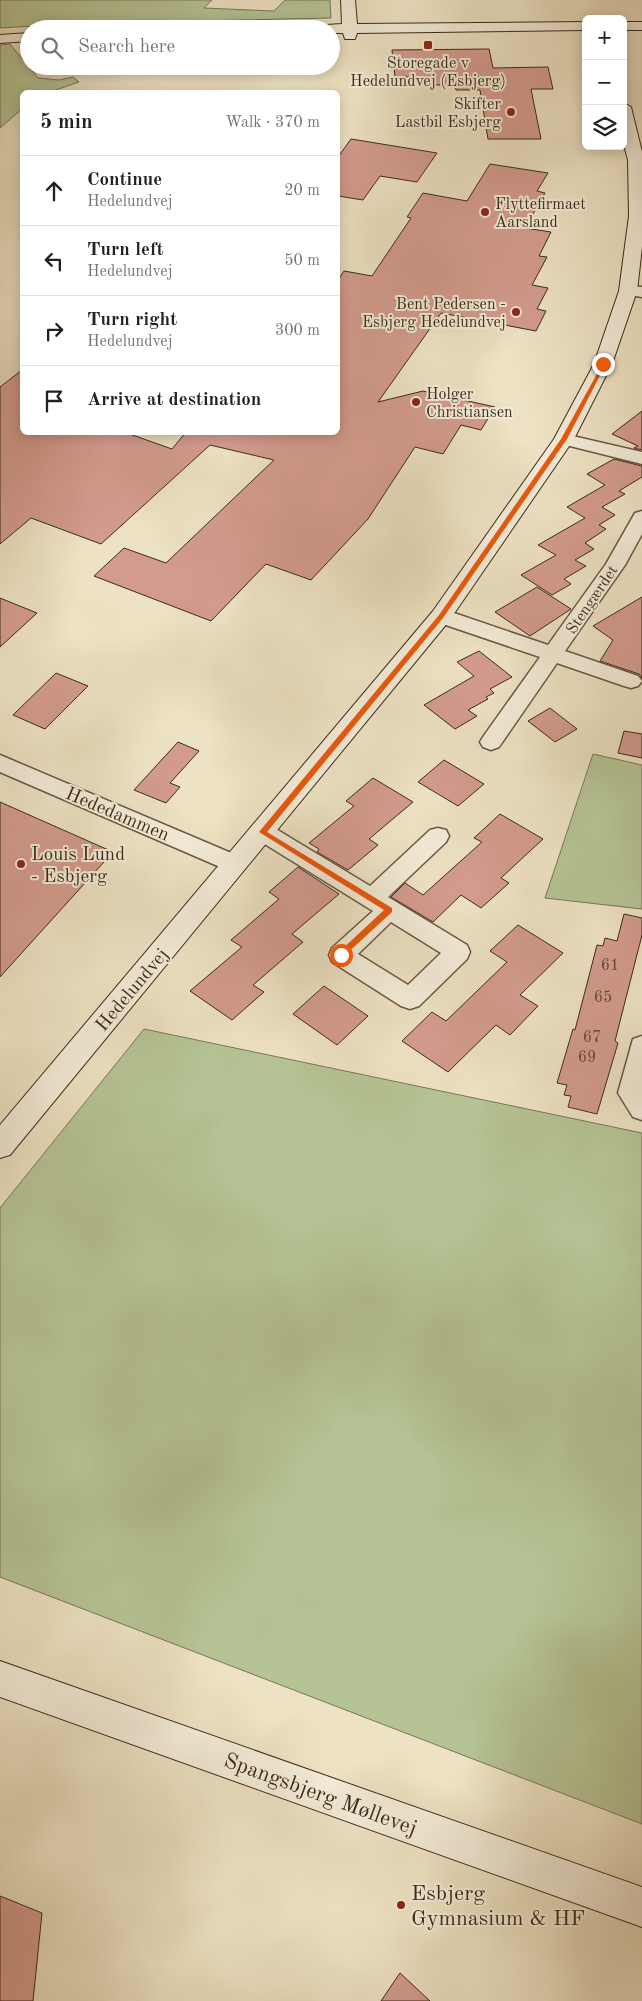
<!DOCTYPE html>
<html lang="en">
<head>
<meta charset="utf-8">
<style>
  body { margin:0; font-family:"Old Standard TT",serif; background:#f6f6f6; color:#202124 }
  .controls { position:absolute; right:15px; top:15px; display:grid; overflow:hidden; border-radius:8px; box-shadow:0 2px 12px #0003 }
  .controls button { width:45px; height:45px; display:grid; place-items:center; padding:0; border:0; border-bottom:1px solid #e0e0e0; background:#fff; color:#202124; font:25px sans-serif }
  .stop { position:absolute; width:15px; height:15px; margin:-11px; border:4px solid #ea580c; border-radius:50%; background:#fff }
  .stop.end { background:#ea580c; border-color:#fff; box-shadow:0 1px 5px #0008 }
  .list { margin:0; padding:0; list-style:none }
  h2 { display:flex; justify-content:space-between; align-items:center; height:65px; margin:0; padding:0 20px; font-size:21px }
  h2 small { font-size:16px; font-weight:400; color:#757577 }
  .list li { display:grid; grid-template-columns:32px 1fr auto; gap:15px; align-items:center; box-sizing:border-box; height:70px; padding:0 20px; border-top:1px solid #e0e0e0 }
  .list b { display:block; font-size:19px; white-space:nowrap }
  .list p { margin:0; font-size:16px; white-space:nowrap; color:#757577 }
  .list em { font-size:16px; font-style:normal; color:#757577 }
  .icon { flex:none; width:28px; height:28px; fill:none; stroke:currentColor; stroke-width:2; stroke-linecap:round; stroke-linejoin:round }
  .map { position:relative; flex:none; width:642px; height:2001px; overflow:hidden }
  .search { position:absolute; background:#fff; box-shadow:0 2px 12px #0003; left:20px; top:20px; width:320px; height:55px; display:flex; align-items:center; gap:12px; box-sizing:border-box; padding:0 18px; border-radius:28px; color:#757577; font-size:19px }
  .panel { position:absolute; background:#fff; box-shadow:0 2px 12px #0003; left:20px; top:90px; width:320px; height:345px; border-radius:8px }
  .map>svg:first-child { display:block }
  .green { fill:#b6c495; stroke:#797758 }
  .building { fill:#d39b8e; stroke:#3c2a1a }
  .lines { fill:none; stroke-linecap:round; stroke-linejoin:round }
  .street-casing { stroke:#685844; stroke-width:3 }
  .secondary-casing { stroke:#3c2a1a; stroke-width:2 }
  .street { fill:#f3ecd8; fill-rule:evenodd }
  .secondary { fill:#f3ecd8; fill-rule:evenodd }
  .route { fill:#ea580c }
  .poi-dot { fill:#8f2418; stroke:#f3ecd8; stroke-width:2 }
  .labels { text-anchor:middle; stroke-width:4; stroke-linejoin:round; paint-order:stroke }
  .far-poi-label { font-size:16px; fill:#3c2a1a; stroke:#f3ecd8; text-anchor:end }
  .far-street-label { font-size:16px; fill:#3c2a1a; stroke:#f3ecd8 }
  .number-label { font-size:16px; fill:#624637 }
  .street-label { font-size:19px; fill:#3c2a1a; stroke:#f3ecd8 }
  .poi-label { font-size:19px; fill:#3c2a1a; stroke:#f3ecd8; text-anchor:start }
  .near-street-label { font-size:22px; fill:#3c2a1a; stroke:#f3ecd8 }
  .near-poi-label { font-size:22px; fill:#3c2a1a; stroke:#f3ecd8; text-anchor:start }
</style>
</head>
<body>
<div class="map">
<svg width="642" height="2001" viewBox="0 0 642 2001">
  <rect width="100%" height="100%" fill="#ede2c3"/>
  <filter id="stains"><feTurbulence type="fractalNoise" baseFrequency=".004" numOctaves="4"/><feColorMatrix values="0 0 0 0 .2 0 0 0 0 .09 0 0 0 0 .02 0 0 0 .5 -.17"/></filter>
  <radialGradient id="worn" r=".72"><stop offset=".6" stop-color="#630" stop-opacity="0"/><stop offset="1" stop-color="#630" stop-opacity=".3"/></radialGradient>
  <path class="green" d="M 0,0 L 212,0 L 204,8 L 274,11 L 285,0 L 330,0 L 331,18 L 69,24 L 0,28 Z
    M 10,44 L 38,78 L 59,80 L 73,77 L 79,82 L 50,92 L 22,92 L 22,109 L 0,128 L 0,45 Z
    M 593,754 L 642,765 L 642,909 L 545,898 Z
    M 144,1029 L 642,1133 L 642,1824 L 0,1577 L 0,1208 Z"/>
  <path class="building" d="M 489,49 L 493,68 L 548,67 L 553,89 L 531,89 L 541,139 L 488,139 L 480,90 L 456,90 L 455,85 L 426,85 L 425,77 L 395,77 L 392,50 Z
    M 351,139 L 437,153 L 417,182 L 380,176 L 363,200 L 338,196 L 338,157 Z
    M 490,164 L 548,173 L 537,191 L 545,193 L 525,228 L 551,232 L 539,256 L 547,257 L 532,285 L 548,288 L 537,309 L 546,311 L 536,331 L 441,313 L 378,402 L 423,391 L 495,407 L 481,430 L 461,425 L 443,454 L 415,447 L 368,519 L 311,580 L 266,564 L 211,621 L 94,576 L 124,548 L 166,563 L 274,460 L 210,445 L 101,544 L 31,518 L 0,544 L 0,387 L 22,370 L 22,432 L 124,432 L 172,449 L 186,432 L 338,432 L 338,280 L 344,271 L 372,276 L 411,218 L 407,217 L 423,193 L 467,201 Z
    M 642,411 L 642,450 L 634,448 L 638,446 L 612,434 Z
    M 614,459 L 642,466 L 642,477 L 619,491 L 625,494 L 602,507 L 615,515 L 599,525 L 606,529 L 585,543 L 594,549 L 575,560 L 586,566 L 564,579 L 571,584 L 552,595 L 521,575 L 556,555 L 538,545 L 585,518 L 567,507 L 605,485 L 587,474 Z
    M 537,587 L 571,609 L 530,636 L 495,612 Z
    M 642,597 L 642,678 L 639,674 L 600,661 L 613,640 L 593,626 Z
    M 0,598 L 37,613 L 0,647 Z
    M 479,651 L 512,677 L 490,689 L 494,693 L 486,697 L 488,699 L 468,710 L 477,716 L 455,729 L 424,705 L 474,676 L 457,662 Z
    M 56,673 L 88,686 L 45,729 L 13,715 Z
    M 550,708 L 577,729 L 555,742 L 528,721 Z
    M 624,731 L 642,734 L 642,758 L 618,753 Z
    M 178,742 L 199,751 L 170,783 L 180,787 L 166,803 L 134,790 Z
    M 444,760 L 484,784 L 458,806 L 418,782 Z
    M 373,778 L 413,802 L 369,839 L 378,845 L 348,870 L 317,852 L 319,849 L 309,843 L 354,806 L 346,801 Z
    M 0,802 L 113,852 L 0,977 Z
    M 500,814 L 543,839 L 501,878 L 509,883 L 481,908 L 461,895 L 433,922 L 391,897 L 405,883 L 423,895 L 482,842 L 474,838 Z
    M 298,867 L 339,894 L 292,934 L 303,942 L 253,985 L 264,992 L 232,1020 L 190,991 L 242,947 L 231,940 L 279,899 L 269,892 Z
    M 624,914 L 642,918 L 642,935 L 615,1041 L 618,1043 L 597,1114 L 568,1107 L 571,1096 L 564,1095 L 567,1085 L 557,1083 L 573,1029 L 575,1030 L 597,945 L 603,946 L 605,938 L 617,941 Z
    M 518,925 L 563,953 L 520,995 L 538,1006 L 510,1035 L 496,1025 L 448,1072 L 402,1041 L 432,1012 L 446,1021 L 507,962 L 490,951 Z
    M 324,986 L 368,1016 L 337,1045 L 293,1014 Z
    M 0,1896 L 42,1913 L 33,2001 L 0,2001 Z
    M 400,1973 L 430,2001 L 381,2001 Z"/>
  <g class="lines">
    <g class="street-casing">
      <path id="street" d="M 628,286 L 642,287 L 642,297 L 622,294 L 620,291 Z
        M 564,434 L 642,452 L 642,464 L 558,443 L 555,439 L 558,435 Z
        M 642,511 L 642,534 L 625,565 L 565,651 L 638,676 L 642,681 L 638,686 L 631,688 L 624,686 L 557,663 L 499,747 L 491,750 L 483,747 L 480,742 L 483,737 L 540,657 L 434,621 L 431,616 L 434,611 L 441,609 L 448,611 L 548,645 L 606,564 L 635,513 Z
        M 0,755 L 243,858 L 247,864 L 243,870 L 235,873 L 227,870 L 0,772 Z
        M 263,824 L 271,826 L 370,886 L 430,830 L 438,828 L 446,830 L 449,836 L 446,842 L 388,897 L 467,945 L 470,952 L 467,959 L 419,1006 L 410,1009 L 401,1006 L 332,962 L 329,955 L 332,948 L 373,911 L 255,838 L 252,832 L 255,826 ZM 391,922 L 441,953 L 408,985 L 358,954 Z
        M 642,1036 L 642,1120 L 633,1117 L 618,1093 L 633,1039 Z"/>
    </g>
    <g class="secondary-casing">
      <path id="secondary" d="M 341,0 L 355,0 L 357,24 L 586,22 L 586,30 L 357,33 L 355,39 L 345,39 L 343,33 L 331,33 L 331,29 L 319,29 L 326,25 L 342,24 Z
        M 623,22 L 642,22 L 642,30 L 623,30 Z
        M 29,33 L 29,41 L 0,43 L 0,35 Z
        M 623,102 L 631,107 L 642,152 L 642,247 L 637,291 L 612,364 L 574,439 L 449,621 L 10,1155 L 0,1158 L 0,1125 L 433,611 L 554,439 L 594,364 L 619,291 L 629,216 L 628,160 L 623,141 Z
        M 0,1661 L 642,1887 L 642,1927 L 0,1697 Z"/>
    </g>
    <use href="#street" class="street"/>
    <use href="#secondary" class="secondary"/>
  </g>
  <path class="route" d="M 603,363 L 606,364 L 567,439 L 443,618 L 267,832 L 392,908 L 392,912 L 343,957 L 338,957 L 338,953 L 384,910 L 259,832 L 439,615 L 561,439 Z"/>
  <g class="poi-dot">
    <rect x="423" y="40" width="10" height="10" rx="2.5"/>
    <circle cx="511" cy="112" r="5"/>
    <circle cx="485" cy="212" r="5"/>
    <circle cx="516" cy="312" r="5"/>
    <circle cx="416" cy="402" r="5"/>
    <circle cx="21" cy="864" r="5"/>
    <circle cx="401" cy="1905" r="5"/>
  </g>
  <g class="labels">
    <g class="far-poi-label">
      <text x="428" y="68" text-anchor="middle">Storegade v<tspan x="428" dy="18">Hedelundvej (Esbjerg)</tspan></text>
      <text x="501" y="109">Skifter<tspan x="501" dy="18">Lastbil Esbjerg</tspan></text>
      <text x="495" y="209" text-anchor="start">Flyttefirmaet<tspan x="495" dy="18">Aarsland</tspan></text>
      <text x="506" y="309">Bent Pedersen -<tspan x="506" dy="18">Esbjerg Hedelundvej</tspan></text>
      <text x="426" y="399" text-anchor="start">Holger<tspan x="426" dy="18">Christiansen</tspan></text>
    </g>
    <g class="far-street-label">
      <text transform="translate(591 599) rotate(-56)" y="6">Stengærdet</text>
    </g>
    <g class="number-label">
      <text x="610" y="970">61</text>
      <text x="603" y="1002">65</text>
      <text x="592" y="1042">67</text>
      <text x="587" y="1062">69</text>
    </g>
    <g class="street-label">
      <text transform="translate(118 813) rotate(23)" y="7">Hededammen</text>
      <text transform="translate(131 989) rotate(-50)" y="7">Hedelundvej</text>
    </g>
    <g class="poi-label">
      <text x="31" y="860">Louis Lund<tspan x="31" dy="22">- Esbjerg</tspan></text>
    </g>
    <g class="near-street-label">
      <text transform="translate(321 1793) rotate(20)" y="8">Spangsbjerg Møllevej</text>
    </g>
    <g class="near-poi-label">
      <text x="411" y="1900">Esbjerg<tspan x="411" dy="25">Gymnasium &amp; HF</tspan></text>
    </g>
  </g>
  <rect width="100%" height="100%" filter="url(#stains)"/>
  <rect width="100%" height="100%" fill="url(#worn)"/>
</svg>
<div class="controls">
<button>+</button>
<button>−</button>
<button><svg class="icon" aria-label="layers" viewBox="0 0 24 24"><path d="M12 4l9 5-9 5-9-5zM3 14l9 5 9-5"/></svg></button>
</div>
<div class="stop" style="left:341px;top:955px"></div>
<div class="stop end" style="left:603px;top:364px"></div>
<div class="search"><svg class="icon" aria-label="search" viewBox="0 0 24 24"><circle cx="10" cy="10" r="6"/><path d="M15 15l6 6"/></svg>Search here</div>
<section class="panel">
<h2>5 min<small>Walk · 370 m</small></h2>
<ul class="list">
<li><svg class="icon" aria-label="ahead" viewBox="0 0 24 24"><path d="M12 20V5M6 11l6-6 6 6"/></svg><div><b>Continue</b><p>Hedelundvej</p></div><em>20 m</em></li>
<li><svg class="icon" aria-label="left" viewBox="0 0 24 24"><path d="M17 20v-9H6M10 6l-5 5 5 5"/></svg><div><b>Turn left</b><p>Hedelundvej</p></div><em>50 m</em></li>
<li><svg class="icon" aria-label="right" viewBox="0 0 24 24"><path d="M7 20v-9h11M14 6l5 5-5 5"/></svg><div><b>Turn right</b><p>Hedelundvej</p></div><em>300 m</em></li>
<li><svg class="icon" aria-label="arrive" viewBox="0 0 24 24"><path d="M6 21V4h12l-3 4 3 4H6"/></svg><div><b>Arrive at destination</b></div></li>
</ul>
</section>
</div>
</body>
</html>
